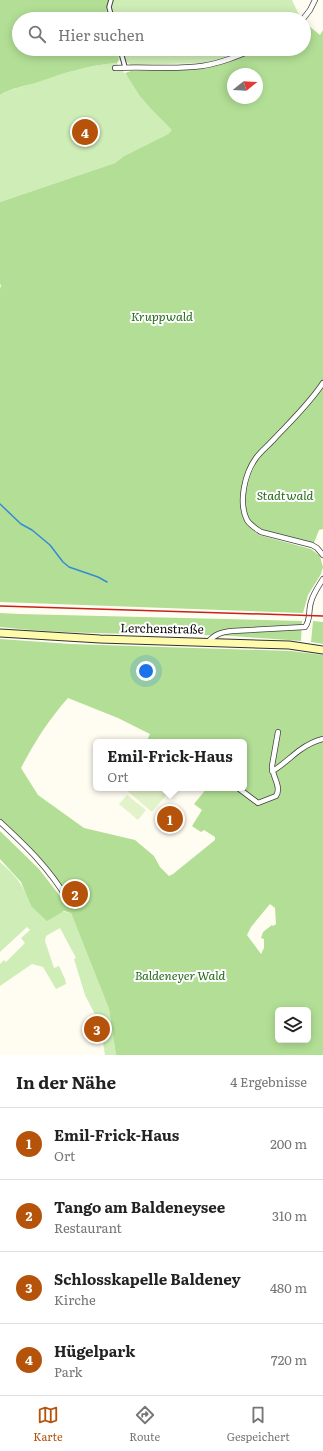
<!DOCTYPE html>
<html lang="de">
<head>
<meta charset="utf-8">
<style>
  body { margin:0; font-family:Literata,serif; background:#f6f6f6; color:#222 }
  .controls { position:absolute; right:12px; bottom:12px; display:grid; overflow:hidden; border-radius:6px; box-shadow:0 2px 10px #0003 }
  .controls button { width:36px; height:36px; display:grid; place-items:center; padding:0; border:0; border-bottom:1px solid #e0e0e0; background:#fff; color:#222; font:20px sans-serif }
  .compass { position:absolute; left:227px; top:68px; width:36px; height:36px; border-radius:50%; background:#fff; box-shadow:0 2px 10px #0003; rotate:72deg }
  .you { position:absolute; left:146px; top:671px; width:14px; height:14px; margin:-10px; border:3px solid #fff; border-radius:50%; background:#1a73e8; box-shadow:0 0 0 6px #1a73e833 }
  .badge { display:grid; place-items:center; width:26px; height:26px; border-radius:50%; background:#b45309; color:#fff; font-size:13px; font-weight:700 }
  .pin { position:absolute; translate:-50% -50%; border:2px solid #fff; box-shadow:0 1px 4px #0006 }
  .popup { position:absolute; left:93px; top:739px; width:154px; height:52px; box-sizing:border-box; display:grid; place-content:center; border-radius:6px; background:#fff; filter:drop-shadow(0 1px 3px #0005); font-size:13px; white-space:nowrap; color:#767676 }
  .popup b { font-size:15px; color:#222 }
  .popup::after { content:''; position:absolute; left:50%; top:100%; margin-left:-8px; border:8px solid transparent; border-top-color:#fff }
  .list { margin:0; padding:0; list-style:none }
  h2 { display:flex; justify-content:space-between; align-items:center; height:52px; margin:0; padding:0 16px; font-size:17px }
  h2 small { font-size:13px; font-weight:400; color:#767676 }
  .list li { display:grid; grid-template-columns:26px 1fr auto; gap:12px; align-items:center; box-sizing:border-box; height:72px; padding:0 16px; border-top:1px solid #e0e0e0 }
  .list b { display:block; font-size:15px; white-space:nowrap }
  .list p { margin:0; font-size:13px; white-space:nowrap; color:#767676 }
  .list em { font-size:13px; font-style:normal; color:#767676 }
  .icon { flex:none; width:22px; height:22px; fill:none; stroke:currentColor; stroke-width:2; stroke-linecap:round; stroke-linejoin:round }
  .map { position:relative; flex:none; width:323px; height:1055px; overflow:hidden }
  .search { position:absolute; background:#fff; box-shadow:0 2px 10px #0003; left:12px; right:12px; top:12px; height:44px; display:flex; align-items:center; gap:10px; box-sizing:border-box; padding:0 14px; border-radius:22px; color:#767676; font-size:15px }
  .sheet { height:340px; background:#fff }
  nav { display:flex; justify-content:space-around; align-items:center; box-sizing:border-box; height:56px; border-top:1px solid #e0e0e0; background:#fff; font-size:11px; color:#767676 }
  nav a { display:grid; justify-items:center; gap:2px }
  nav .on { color:#b45309 }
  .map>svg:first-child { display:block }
  .green { fill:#cfedb7 }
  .forest { fill:#b2df95; fill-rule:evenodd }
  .pitch { fill:#e2f3ca }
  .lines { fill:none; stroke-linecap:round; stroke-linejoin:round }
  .stream { stroke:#348bd6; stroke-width:1.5 }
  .pedestrian-casing { stroke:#424242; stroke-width:5.5 }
  .minor-casing { stroke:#424242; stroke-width:6 }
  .secondary-casing { stroke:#313131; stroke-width:9 }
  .pedestrian { stroke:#fff; stroke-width:3.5 }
  .minor { stroke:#fff; stroke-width:4.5 }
  .secondary { stroke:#fffbac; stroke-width:7 }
  .rail { stroke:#c9201d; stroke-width:1.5 }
  .labels { text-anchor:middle; stroke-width:4; stroke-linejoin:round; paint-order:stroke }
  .park-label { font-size:12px; font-style:italic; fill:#266c1a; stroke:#fff }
  .street-label { font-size:12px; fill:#0f0f0f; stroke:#fff }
</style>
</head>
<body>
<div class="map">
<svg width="323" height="1055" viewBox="0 0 323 1055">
  <rect width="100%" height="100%" fill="#fffdf1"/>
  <path class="green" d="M 109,0 L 292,0 L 300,17 L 298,19 L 108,19 L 106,10 Z
    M 116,49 L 249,49 L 223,59 L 205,63 L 131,65 L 125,61 L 124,56 L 119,60 Z
    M 117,63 L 152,110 L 173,130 L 168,134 L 124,156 L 115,163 L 0,202 L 0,95 L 8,91 C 44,80 79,66 117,63 Z
    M 0,862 C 17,877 23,884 31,906 L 71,913 L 109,1009 L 116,1055 L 105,1055 L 100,1024 L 85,995 L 74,959 L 76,958 L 60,928 L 46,936 L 45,941 L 54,968 L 59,966 L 65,979 L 66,984 L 56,989 L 43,967 L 32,964 L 0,986 L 0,964 L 4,960 L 6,962 L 25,943 L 21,938 L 30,930 L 27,927 L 0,952 Z"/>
  <path class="forest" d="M 0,0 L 109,0 L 106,10 L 108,19 L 19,19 L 19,49 L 116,49 L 119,60 L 117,63 C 89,65 64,73 38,82 C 25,86 12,88 0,95 Z
    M 304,22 L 320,35 L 323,30 L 323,381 L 310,399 L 254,458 L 242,496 L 251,528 L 259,535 L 311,549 L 320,556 L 323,567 L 321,574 L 308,595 L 303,613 L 0,602 L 0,289 L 1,285 L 0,284 L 0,202 L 115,163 L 124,156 L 168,134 L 172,130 L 152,110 L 140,96 L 125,73 L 131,71 L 205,69 L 264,49 L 304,49 ZM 233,74 L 257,74 L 257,98 L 233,98 Z
    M 323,385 L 323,529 L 319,530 L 314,543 L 260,530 L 252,524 L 248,518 L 245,509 L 245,497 L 250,476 L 258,458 L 313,401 Z
    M 0,613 L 19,614 L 302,621 L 301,641 C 267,639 234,635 201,635 C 134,633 66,635 0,627 Z
    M 313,621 L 323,622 L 323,644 L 311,642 Z
    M 0,639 L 71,644 L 291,651 L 323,655 L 323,1055 L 116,1055 L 109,1009 L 71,913 L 64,911 L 47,921 L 31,906 L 21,882 L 0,859 L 0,831 L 39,869 L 60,896 L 62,893 L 40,864 L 0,825 ZM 68,698 L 118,718 L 150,734 L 147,740 L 150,742 L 244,742 L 244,788 L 207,788 L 194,804 L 202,810 L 192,826 L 201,832 L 204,830 L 215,837 L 215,840 L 173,874 L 169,876 L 160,867 L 154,856 L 135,840 L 84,828 L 38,795 L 21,768 C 34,743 49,719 68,698 ZM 270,904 L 275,908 L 276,924 L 273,926 L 272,925 L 263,932 L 261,938 L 264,939 L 264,948 L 261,954 L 247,935 L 251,927 ZM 278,1010 L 308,1010 L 308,1040 L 278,1040 Z"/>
  <path class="pitch" d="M 124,788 L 172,788 L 152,812 Z
    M 127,795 L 146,810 L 138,820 L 119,804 Z"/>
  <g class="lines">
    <path class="stream" d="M 0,504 L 21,524 L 32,530 L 50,545 L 63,562 L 69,567 L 98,577 L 107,582"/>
    <g class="pedestrian-casing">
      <path id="pedestrian" d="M 111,0 L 109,7 L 112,19
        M 120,49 L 125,67"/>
    </g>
    <g class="minor-casing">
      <path id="minor" d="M 303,19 L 310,10 L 315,0
        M 115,68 C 144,66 173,70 202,66 C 221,63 238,56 255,49
        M 323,383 C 309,404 292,420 275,438 C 269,445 261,451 256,458 C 245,473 238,502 247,520 C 250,525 255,528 261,532 L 312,545 L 317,548 L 323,555
        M 208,642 C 215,634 222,632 232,631 L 305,627 C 311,620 308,611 311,602 C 313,594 318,587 323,579
        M 272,771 C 277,770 294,754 300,750 C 307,745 315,741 323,739
        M 238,788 L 258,803 L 276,796 C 282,787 272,776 272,766 L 278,732
        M 0,822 C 27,847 49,868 68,900"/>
    </g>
    <g class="secondary-casing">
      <path id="secondary" d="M 0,633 L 100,639 L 289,645 L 323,650"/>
    </g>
    <use href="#pedestrian" class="pedestrian"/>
    <use href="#minor" class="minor"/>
    <use href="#secondary" class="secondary"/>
    <path class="rail" d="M 0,606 L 323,616"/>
  </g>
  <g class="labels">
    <g class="park-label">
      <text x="162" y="321">Kruppwald</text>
      <text x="285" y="500">Stadtwald</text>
      <text x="180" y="980">Baldeneyer Wald</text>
    </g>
    <g class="street-label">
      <text transform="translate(162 629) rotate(1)" y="4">Lerchenstraße</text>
    </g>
  </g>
</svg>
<div class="controls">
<button><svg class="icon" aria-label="layers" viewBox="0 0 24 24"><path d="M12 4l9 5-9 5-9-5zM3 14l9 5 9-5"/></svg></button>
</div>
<svg class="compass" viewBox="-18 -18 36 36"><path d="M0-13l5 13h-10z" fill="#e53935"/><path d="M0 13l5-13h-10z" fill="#767676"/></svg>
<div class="you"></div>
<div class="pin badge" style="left:170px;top:819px">1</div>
<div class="popup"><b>Emil-Frick-Haus</b>Ort</div>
<div class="pin badge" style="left:75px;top:894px">2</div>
<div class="pin badge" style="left:97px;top:1029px">3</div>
<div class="pin badge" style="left:85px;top:132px">4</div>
<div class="search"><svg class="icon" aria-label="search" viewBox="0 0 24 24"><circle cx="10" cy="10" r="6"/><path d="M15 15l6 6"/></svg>Hier suchen</div>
</div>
<section class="sheet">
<h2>In der Nähe<small>4 Ergebnisse</small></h2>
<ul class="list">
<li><span class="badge">1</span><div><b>Emil-Frick-Haus</b><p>Ort</p></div><em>200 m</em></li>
<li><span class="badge">2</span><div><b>Tango am Baldeneysee</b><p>Restaurant</p></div><em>310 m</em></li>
<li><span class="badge">3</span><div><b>Schlosskapelle Baldeney</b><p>Kirche</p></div><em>480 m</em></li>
<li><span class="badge">4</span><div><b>Hügelpark</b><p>Park</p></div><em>720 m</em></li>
</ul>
</section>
<nav>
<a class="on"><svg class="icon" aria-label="map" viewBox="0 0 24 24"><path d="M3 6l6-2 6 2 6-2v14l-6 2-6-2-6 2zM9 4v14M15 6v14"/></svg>Karte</a>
<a><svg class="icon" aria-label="directions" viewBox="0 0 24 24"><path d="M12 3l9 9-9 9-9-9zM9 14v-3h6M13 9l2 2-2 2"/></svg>Route</a>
<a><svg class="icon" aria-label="saved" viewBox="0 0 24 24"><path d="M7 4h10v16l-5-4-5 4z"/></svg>Gespeichert</a>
</nav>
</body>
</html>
